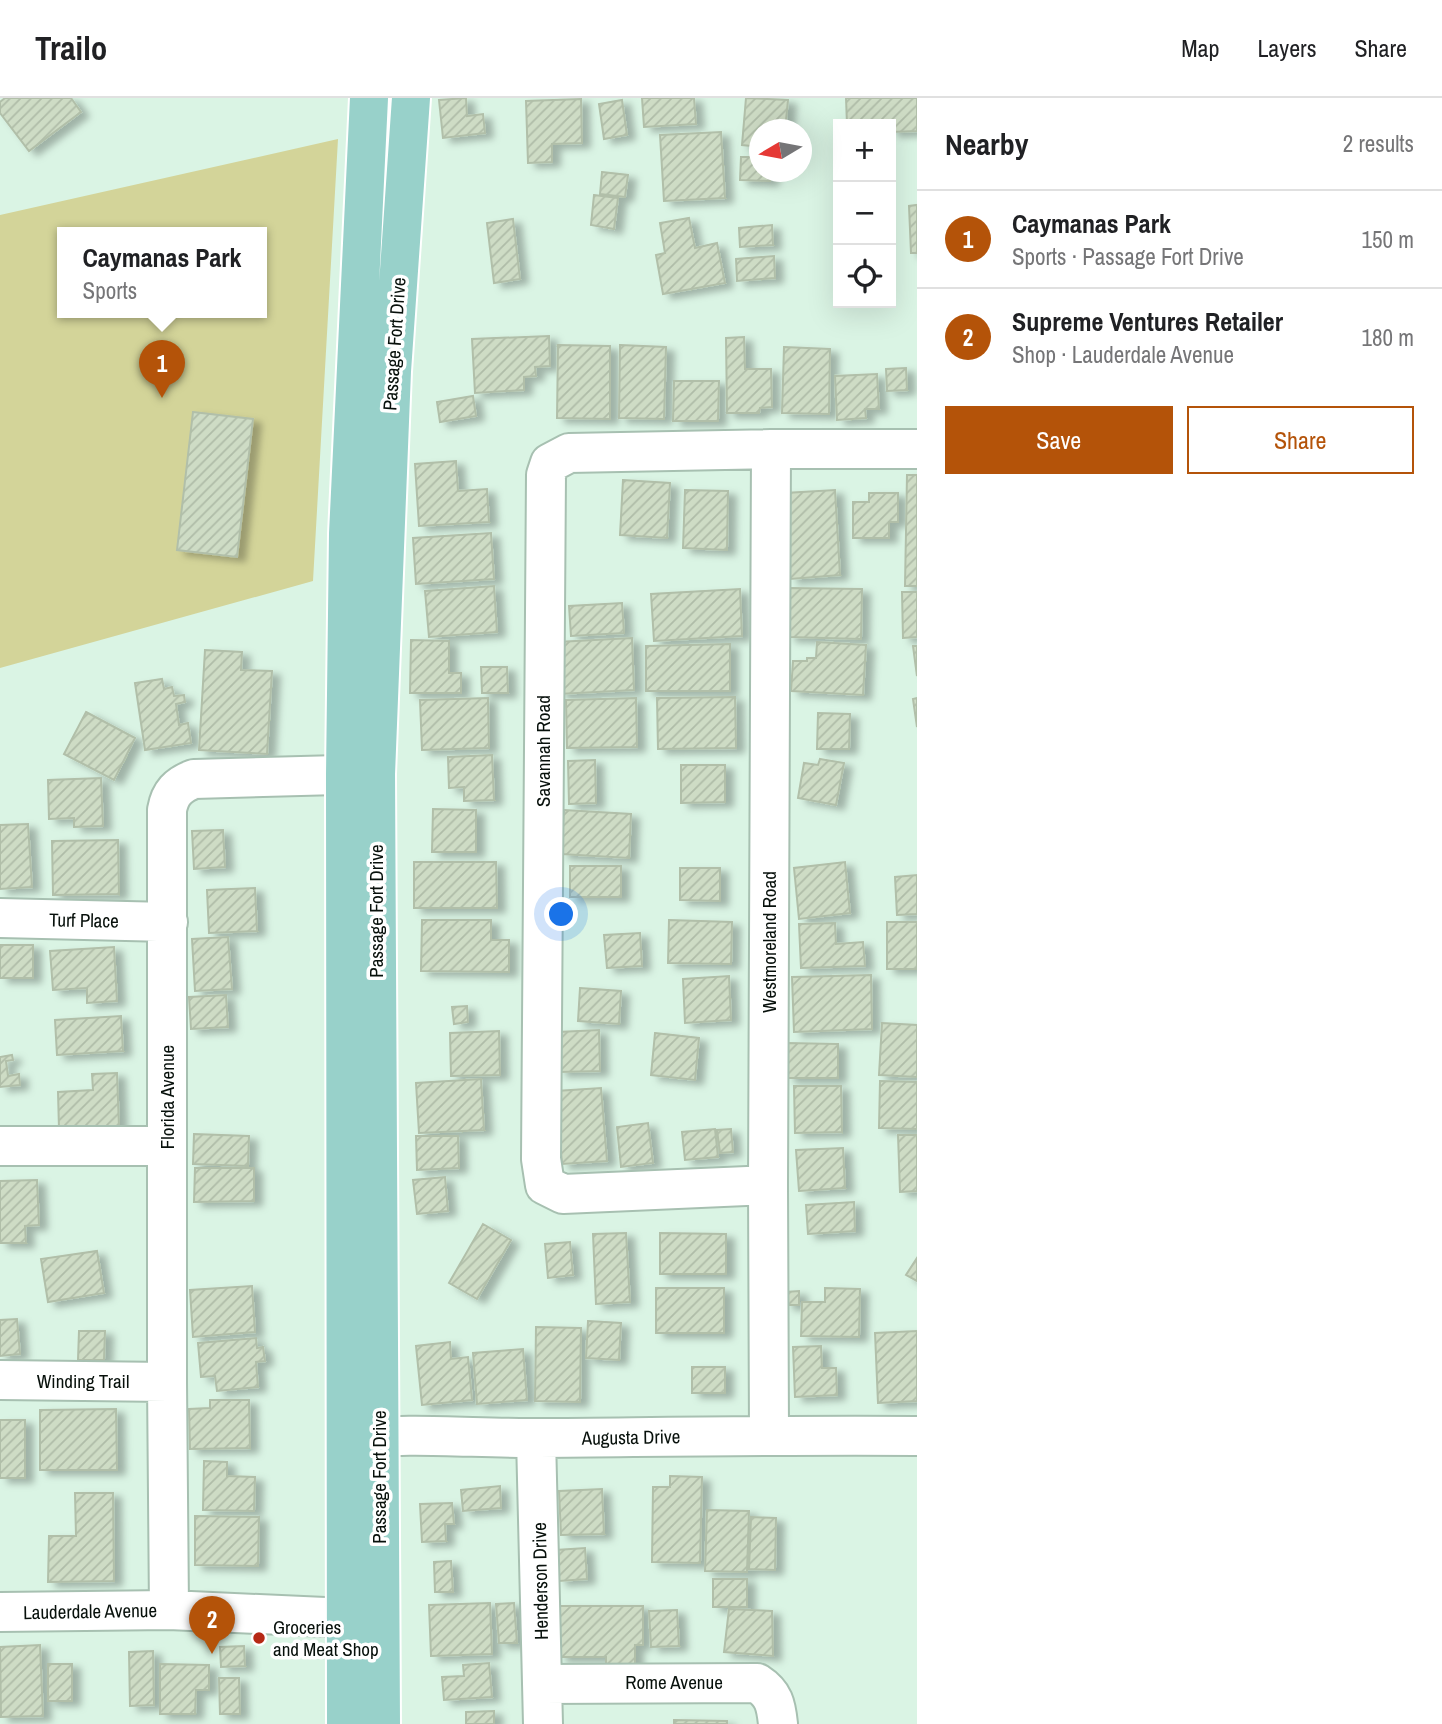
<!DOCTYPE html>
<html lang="en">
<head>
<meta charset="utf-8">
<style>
  body { margin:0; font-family:"Archivo Narrow",sans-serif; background:#f6f6f6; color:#202124 }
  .controls { position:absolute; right:21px; top:21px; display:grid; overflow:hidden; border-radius:0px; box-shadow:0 7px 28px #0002 }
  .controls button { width:63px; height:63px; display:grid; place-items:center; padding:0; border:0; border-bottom:2px solid #e0e0e0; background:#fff; color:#202124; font:35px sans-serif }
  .compass { position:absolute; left:749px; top:21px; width:63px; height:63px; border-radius:50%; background:#fff; box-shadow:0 7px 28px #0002; rotate:260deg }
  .you { position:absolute; left:562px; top:817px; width:24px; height:24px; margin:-18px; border:5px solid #fff; border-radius:50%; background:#1a73e8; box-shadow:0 0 0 10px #1a73e833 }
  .badge { display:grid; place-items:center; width:46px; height:46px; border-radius:50%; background:#b45309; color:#fff; font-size:23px; font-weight:700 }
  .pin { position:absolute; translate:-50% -58px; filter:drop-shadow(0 2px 4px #0008) }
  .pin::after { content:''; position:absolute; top:37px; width:24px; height:21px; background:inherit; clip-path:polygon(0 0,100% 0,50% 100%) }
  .popup { position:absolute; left:57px; top:129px; width:210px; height:91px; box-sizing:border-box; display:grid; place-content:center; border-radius:0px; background:#fff; filter:drop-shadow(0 2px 5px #0005); font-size:23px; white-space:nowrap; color:#757577 }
  .popup b { font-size:26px; color:#202124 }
  .popup::after { content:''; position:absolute; left:50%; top:100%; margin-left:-14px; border:14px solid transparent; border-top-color:#fff }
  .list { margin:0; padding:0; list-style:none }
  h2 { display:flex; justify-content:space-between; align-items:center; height:91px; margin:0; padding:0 28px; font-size:30px }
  h2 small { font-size:23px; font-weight:400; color:#757577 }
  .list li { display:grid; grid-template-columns:46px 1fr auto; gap:21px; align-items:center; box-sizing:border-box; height:98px; padding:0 28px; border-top:2px solid #e0e0e0 }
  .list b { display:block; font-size:26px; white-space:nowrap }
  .list p { margin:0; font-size:23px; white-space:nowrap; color:#757577 }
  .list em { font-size:23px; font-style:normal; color:#757577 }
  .actions { display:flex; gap:14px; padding:21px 28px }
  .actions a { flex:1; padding:16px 0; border:2px solid #b45309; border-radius:0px; text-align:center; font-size:24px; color:#b45309 }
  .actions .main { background:#b45309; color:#fff }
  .icon { flex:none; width:38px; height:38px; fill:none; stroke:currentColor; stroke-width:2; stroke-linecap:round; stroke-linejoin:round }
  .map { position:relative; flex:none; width:917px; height:1626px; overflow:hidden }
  header { display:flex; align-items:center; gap:42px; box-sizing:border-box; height:98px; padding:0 35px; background:#fff; border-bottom:2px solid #e0e0e0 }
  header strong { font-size:33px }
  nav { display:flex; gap:38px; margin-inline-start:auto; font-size:24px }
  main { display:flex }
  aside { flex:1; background:#fff }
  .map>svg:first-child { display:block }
  .garden { fill:#d3d499; fill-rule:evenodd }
  .building { fill:url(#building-hatch); stroke:#b1bfa9; stroke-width:2; filter:url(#shadow) }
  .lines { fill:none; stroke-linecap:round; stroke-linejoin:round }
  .minor-casing { stroke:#a7c0b1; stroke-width:42 }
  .major-casing { stroke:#fff; stroke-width:42 }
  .minor { stroke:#fff; stroke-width:38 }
  .major { stroke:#98d1ca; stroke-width:38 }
  .poi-dot { fill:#b62915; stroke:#fff; stroke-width:2.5 }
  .labels { text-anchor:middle; stroke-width:7; stroke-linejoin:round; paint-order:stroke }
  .street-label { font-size:19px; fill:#07100b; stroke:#fff }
  .poi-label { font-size:19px; fill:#07100b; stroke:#fff; text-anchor:start }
</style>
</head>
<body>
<header>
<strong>Trailo</strong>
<nav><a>Map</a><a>Layers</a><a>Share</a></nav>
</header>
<main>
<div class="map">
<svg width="917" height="1626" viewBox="0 0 917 1626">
  <defs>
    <pattern id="building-hatch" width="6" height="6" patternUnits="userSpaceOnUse" patternTransform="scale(1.75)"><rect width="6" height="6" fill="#cedcc5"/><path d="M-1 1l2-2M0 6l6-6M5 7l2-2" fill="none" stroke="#afbca8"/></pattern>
    <filter id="shadow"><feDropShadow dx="8" dy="4.5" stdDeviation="3.5" flood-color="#0004"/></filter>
  </defs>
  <rect width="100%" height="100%" fill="#daf4e4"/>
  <path class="garden" d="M 338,41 L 313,483 L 0,570 L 0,117 ZM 62,134 L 262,134 L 262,214 L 62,214 Z"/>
  <path class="building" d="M 5,0 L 71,0 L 81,14 L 29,53 L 0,15 L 0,4 Z
    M 466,0 L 467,18 L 483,16 L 485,35 L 443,40 L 439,2 Z
    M 642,0 L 694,0 L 696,26 L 644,29 Z
    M 746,0 L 788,2 L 785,32 L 760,32 L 760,49 L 742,47 Z
    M 846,0 L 917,0 L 917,33 L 891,34 L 891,26 L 847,26 Z
    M 581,1 L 582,45 L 552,46 L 552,64 L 528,65 L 526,3 Z
    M 622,2 L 627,37 L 604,41 L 599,6 Z
    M 721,34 L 725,100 L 664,103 L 660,37 Z
    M 741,59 L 760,59 L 760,74 L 771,74 L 770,83 L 740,82 Z
    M 602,74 L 628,77 L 625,99 L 600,96 Z
    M 594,97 L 618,100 L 614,131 L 591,127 Z
    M 917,107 L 917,155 L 911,155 L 909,108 Z
    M 689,120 L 695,150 L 717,145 L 725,185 L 663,196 L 656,157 L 665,155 L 660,125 Z
    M 513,121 L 520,181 L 494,185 L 487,125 Z
    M 772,127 L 773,147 L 740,149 L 739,130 Z
    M 774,158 L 775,180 L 737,183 L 736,161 Z
    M 549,238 L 550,268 L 535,269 L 536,278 L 524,279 L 524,292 L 475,295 L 472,241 Z
    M 744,239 L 745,271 L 771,271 L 772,309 L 760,310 L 759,315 L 727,315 L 726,240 Z
    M 558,247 L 610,248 L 610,321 L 557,320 Z
    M 620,247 L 666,249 L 664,321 L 619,320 Z
    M 784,249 L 830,251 L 829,316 L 782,315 Z
    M 906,270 L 907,292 L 887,293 L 886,271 Z
    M 877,276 L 879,311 L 865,311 L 866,320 L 837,322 L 835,278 Z
    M 674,283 L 719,283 L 718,323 L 673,323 Z
    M 473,298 L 476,318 L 440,324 L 437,304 Z
    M 193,314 L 253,321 L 237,459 L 177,452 Z
    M 456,363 L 458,393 L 487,391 L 489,424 L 419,428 L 415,366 Z
    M 907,377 L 917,377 L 917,488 L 905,488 Z
    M 623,382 L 670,385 L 667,440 L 620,437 Z
    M 685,392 L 728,393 L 727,452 L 683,450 Z
    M 835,392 L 840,477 L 790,481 L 785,395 Z
    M 869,395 L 898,395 L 898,424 L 889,424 L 889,440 L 853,440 L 853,404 L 869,404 Z
    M 491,435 L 494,481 L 416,486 L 413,440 Z
    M 494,488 L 497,534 L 429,539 L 425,493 Z
    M 789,490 L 862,491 L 861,541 L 788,539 Z
    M 740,491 L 742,538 L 654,543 L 651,496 Z
    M 902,494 L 917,494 L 917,539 L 903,540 Z
    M 622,505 L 624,535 L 571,538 L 569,508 Z
    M 632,540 L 634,592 L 559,596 L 557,544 Z
    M 411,542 L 449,543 L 449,575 L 461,575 L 461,595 L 410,595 Z
    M 817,544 L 866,547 L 863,597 L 791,593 L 793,563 L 807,563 L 807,560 L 816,560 Z
    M 730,546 L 730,593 L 646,593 L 646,548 Z
    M 913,548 L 917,548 L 917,578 Z
    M 205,552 L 242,554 L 241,572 L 272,573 L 267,656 L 199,652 Z
    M 481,569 L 507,569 L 508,595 L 482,595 Z
    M 162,581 L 164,591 L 172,589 L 174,598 L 184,597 L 185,604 L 176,606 L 179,627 L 188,625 L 191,645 L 145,652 L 135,585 Z
    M 735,599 L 736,650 L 658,651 L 657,600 Z
    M 488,600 L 489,650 L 422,652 L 420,602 Z
    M 636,600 L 637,649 L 567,650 L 566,602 Z
    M 917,600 L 917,629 L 913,601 Z
    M 86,614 L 135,640 L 114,682 L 64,656 Z
    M 818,615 L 850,616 L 849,651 L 817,651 Z
    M 492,657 L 494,702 L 464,703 L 464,689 L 449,690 L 448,659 Z
    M 820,661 L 844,665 L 836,707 L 798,700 L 804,665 L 818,667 Z
    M 595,662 L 596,705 L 569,706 L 568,663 Z
    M 681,667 L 725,667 L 725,704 L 681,705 Z
    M 101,680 L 103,728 L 74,729 L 74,720 L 49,721 L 48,682 Z
    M 433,711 L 476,712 L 476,754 L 432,754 Z
    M 564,712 L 631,716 L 629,760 L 561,756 Z
    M 28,726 L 32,789 L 0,791 L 0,727 Z
    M 223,732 L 225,769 L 194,771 L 192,733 Z
    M 118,742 L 119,796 L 53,797 L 52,743 Z
    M 414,764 L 496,764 L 497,810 L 414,810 Z
    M 845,764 L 850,815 L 799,821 L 794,770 Z
    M 570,768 L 621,768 L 621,799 L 570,799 Z
    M 680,770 L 720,770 L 720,803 L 680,802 Z
    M 917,777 L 917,816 L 897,817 L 895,779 Z
    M 255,790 L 257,833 L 209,835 L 207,792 Z
    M 422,822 L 491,822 L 491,842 L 509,842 L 509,874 L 421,873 Z
    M 669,822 L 732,824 L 731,866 L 668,865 Z
    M 887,824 L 917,824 L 917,871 L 887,871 Z
    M 835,825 L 836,846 L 863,844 L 865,868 L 801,870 L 799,826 Z
    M 640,835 L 642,868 L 607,870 L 604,837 Z
    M 228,839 L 232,891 L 195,893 L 192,841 Z
    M 0,847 L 33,847 L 33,880 L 0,880 Z
    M 114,849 L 117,903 L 87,905 L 87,890 L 53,892 L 50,853 Z
    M 871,877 L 872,931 L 794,934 L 792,879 Z
    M 729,878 L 731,922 L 685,925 L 683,881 Z
    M 580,890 L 621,893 L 619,926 L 578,923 Z
    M 226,897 L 228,929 L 191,931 L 189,899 Z
    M 467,908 L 468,924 L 454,926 L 452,909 Z
    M 121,918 L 123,953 L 57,957 L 55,922 Z
    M 882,925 L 917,927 L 917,979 L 879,977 Z
    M 599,932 L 600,973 L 559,974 L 558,934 Z
    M 499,933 L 500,977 L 451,978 L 450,935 Z
    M 655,935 L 699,940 L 695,982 L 651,977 Z
    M 787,945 L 838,946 L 838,980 L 787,980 Z
    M 12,957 L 13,962 L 6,963 L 8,978 L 19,976 L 20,987 L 0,989 L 0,959 Z
    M 117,975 L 119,1029 L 59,1031 L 58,994 L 93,992 L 92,976 Z
    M 481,981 L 484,1032 L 419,1035 L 416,985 Z
    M 880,983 L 917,984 L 917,1031 L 879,1030 Z
    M 794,988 L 841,988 L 842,1034 L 795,1035 Z
    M 601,990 L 607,1063 L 562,1066 L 556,993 Z
    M 648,1025 L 653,1065 L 621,1069 L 617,1029 Z
    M 715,1031 L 718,1059 L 685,1062 L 682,1034 Z
    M 731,1031 L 733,1054 L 720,1055 L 717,1032 Z
    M 194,1036 L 249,1038 L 248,1068 L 193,1066 Z
    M 898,1037 L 917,1037 L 917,1093 L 900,1094 Z
    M 416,1038 L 458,1038 L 459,1070 L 417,1072 Z
    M 843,1050 L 845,1090 L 799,1093 L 796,1052 Z
    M 195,1070 L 254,1070 L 254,1103 L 194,1104 Z
    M 445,1079 L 448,1113 L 417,1116 L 413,1082 Z
    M 37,1082 L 39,1127 L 25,1128 L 26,1145 L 0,1145 L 0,1083 Z
    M 854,1104 L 855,1133 L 808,1136 L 806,1107 Z
    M 483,1126 L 511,1142 L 477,1201 L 449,1185 Z
    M 626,1135 L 630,1204 L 596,1206 L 593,1136 Z
    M 660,1135 L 726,1136 L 726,1176 L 660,1176 Z
    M 570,1144 L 573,1177 L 548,1180 L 545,1146 Z
    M 97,1153 L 104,1195 L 48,1204 L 41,1161 Z
    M 917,1160 L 917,1183 L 906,1177 Z
    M 252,1188 L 255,1234 L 193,1239 L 190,1192 Z
    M 656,1190 L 724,1190 L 724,1235 L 656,1235 Z
    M 825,1190 L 860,1191 L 859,1239 L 801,1238 L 802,1204 L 825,1204 Z
    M 799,1193 L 799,1207 L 786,1207 L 785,1194 Z
    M 17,1221 L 20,1256 L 0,1258 L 0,1222 Z
    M 588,1223 L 621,1225 L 619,1262 L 586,1260 Z
    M 536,1229 L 581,1230 L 580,1304 L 535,1303 Z
    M 79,1233 L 105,1233 L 104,1262 L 78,1262 Z
    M 917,1233 L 917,1303 L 878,1305 L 875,1235 Z
    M 256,1240 L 257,1250 L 263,1249 L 265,1263 L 256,1264 L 258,1289 L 217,1293 L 215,1278 L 201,1279 L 198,1245 Z
    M 450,1244 L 451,1261 L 468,1259 L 472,1302 L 422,1307 L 416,1248 Z
    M 821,1248 L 822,1270 L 836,1270 L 837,1297 L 795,1299 L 793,1249 Z
    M 523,1251 L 527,1302 L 477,1306 L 473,1255 Z
    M 692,1269 L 725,1269 L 725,1295 L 692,1295 Z
    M 210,1302 L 249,1302 L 250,1350 L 190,1351 L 189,1311 L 210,1310 Z
    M 116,1311 L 117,1372 L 40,1372 L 40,1312 Z
    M 0,1322 L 25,1322 L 25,1380 L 0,1380 Z
    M 204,1363 L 227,1364 L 227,1378 L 255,1379 L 254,1413 L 203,1412 Z
    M 670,1378 L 702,1379 L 700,1465 L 652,1464 L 653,1389 L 670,1389 Z
    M 500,1388 L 501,1410 L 463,1413 L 461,1392 Z
    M 602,1391 L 604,1436 L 561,1437 L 559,1393 Z
    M 75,1395 L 113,1395 L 114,1483 L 48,1484 L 49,1438 L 76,1438 Z
    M 452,1405 L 454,1426 L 445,1426 L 446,1443 L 422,1444 L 420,1406 Z
    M 707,1412 L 749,1413 L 747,1474 L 705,1473 Z
    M 195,1418 L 259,1419 L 258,1468 L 195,1467 Z
    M 751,1419 L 776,1420 L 775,1472 L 749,1471 Z
    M 585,1450 L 587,1481 L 559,1483 L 556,1452 Z
    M 451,1463 L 453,1494 L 435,1494 L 434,1464 Z
    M 713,1481 L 747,1481 L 747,1509 L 713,1509 Z
    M 490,1505 L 492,1556 L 431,1558 L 429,1507 Z
    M 514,1505 L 517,1545 L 499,1545 L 496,1506 Z
    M 559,1508 L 643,1508 L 643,1547 L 635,1547 L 635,1567 L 606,1568 L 606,1559 L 559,1559 Z
    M 729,1511 L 772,1513 L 773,1558 L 724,1554 Z
    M 677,1512 L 679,1548 L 651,1549 L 649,1513 Z
    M 40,1547 L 43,1618 L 1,1619 L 0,1549 Z
    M 244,1548 L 245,1568 L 221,1569 L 220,1549 Z
    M 153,1553 L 154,1607 L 130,1608 L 129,1554 Z
    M 489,1565 L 492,1599 L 444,1602 L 442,1579 L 464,1578 L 463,1567 Z
    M 48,1566 L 72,1566 L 72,1603 L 48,1603 Z
    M 160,1566 L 209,1567 L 209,1592 L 196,1592 L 195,1616 L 160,1616 Z
    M 219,1580 L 239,1580 L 240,1616 L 220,1616 Z
    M 494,1613 L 494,1626 L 466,1626 L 466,1614 Z
    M 674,1622 L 727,1623 L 727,1626 L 674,1626 Z"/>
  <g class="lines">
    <g class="minor-casing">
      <path id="minor" d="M 0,820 L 168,824
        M 0,1048 L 166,1048
        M 768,1087 L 563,1096 L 545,1087 L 541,1061 L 546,377 L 550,365 L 569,355 L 771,351 L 917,351
        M 0,1282 L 167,1284
        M 769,1336 L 768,1087 L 771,351
        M 536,1340 L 543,1626
        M 347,1342 C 410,1333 475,1341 539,1340 C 665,1339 791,1337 917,1338
        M 169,1512 L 167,1284 L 167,712 C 170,695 178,687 194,681 L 376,676
        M 0,1514 L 169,1512 L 347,1520
        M 542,1586 L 757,1585 C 774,1596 776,1607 778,1626"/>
    </g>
    <g class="major-casing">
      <path id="major" d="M 346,1626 L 345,677 L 348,436 L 369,0
        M 381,1626 L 376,676 L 392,273 L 411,0"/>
    </g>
    <use href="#minor" class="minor"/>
    <use href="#major" class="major"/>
  </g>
  <circle class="poi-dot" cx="259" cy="1540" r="7"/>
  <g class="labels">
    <g class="street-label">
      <text transform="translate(394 246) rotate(-86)" y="7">Passage Fort Drive</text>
      <text transform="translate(543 653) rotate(-90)" y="7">Savannah Road</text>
      <text transform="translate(376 813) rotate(-90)" y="7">Passage Fort Drive</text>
      <text transform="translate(84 822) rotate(1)" y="7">Turf Place</text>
      <text transform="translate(769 844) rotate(-90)" y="7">Westmoreland Road</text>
      <text transform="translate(167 999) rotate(-90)" y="7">Florida Avenue</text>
      <text x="83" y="1290">Winding Trail</text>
      <text transform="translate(631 1339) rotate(-1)" y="7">Augusta Drive</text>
      <text transform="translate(379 1379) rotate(-90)" y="7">Passage Fort Drive</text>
      <text transform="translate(540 1483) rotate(-91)" y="7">Henderson Drive</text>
      <text transform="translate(90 1513) rotate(-1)" y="7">Lauderdale Avenue</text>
      <text x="674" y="1591">Rome Avenue</text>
    </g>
    <g class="poi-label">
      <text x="273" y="1536">Groceries<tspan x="273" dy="22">and Meat Shop</tspan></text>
    </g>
  </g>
</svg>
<div class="controls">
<button>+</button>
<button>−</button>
<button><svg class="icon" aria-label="locate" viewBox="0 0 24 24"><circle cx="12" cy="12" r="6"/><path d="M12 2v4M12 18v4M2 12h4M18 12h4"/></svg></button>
</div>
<svg class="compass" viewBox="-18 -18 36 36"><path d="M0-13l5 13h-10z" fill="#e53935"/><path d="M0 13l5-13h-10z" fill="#757577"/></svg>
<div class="you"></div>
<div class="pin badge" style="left:162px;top:300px">1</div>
<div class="popup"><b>Caymanas Park</b>Sports</div>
<div class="pin badge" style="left:212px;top:1556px">2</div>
</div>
<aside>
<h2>Nearby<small>2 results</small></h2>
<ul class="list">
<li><span class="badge">1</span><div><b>Caymanas Park</b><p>Sports · Passage Fort Drive</p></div><em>150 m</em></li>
<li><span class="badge">2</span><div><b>Supreme Ventures Retailer</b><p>Shop · Lauderdale Avenue</p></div><em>180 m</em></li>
</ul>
<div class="actions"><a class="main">Save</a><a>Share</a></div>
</aside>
</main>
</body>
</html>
